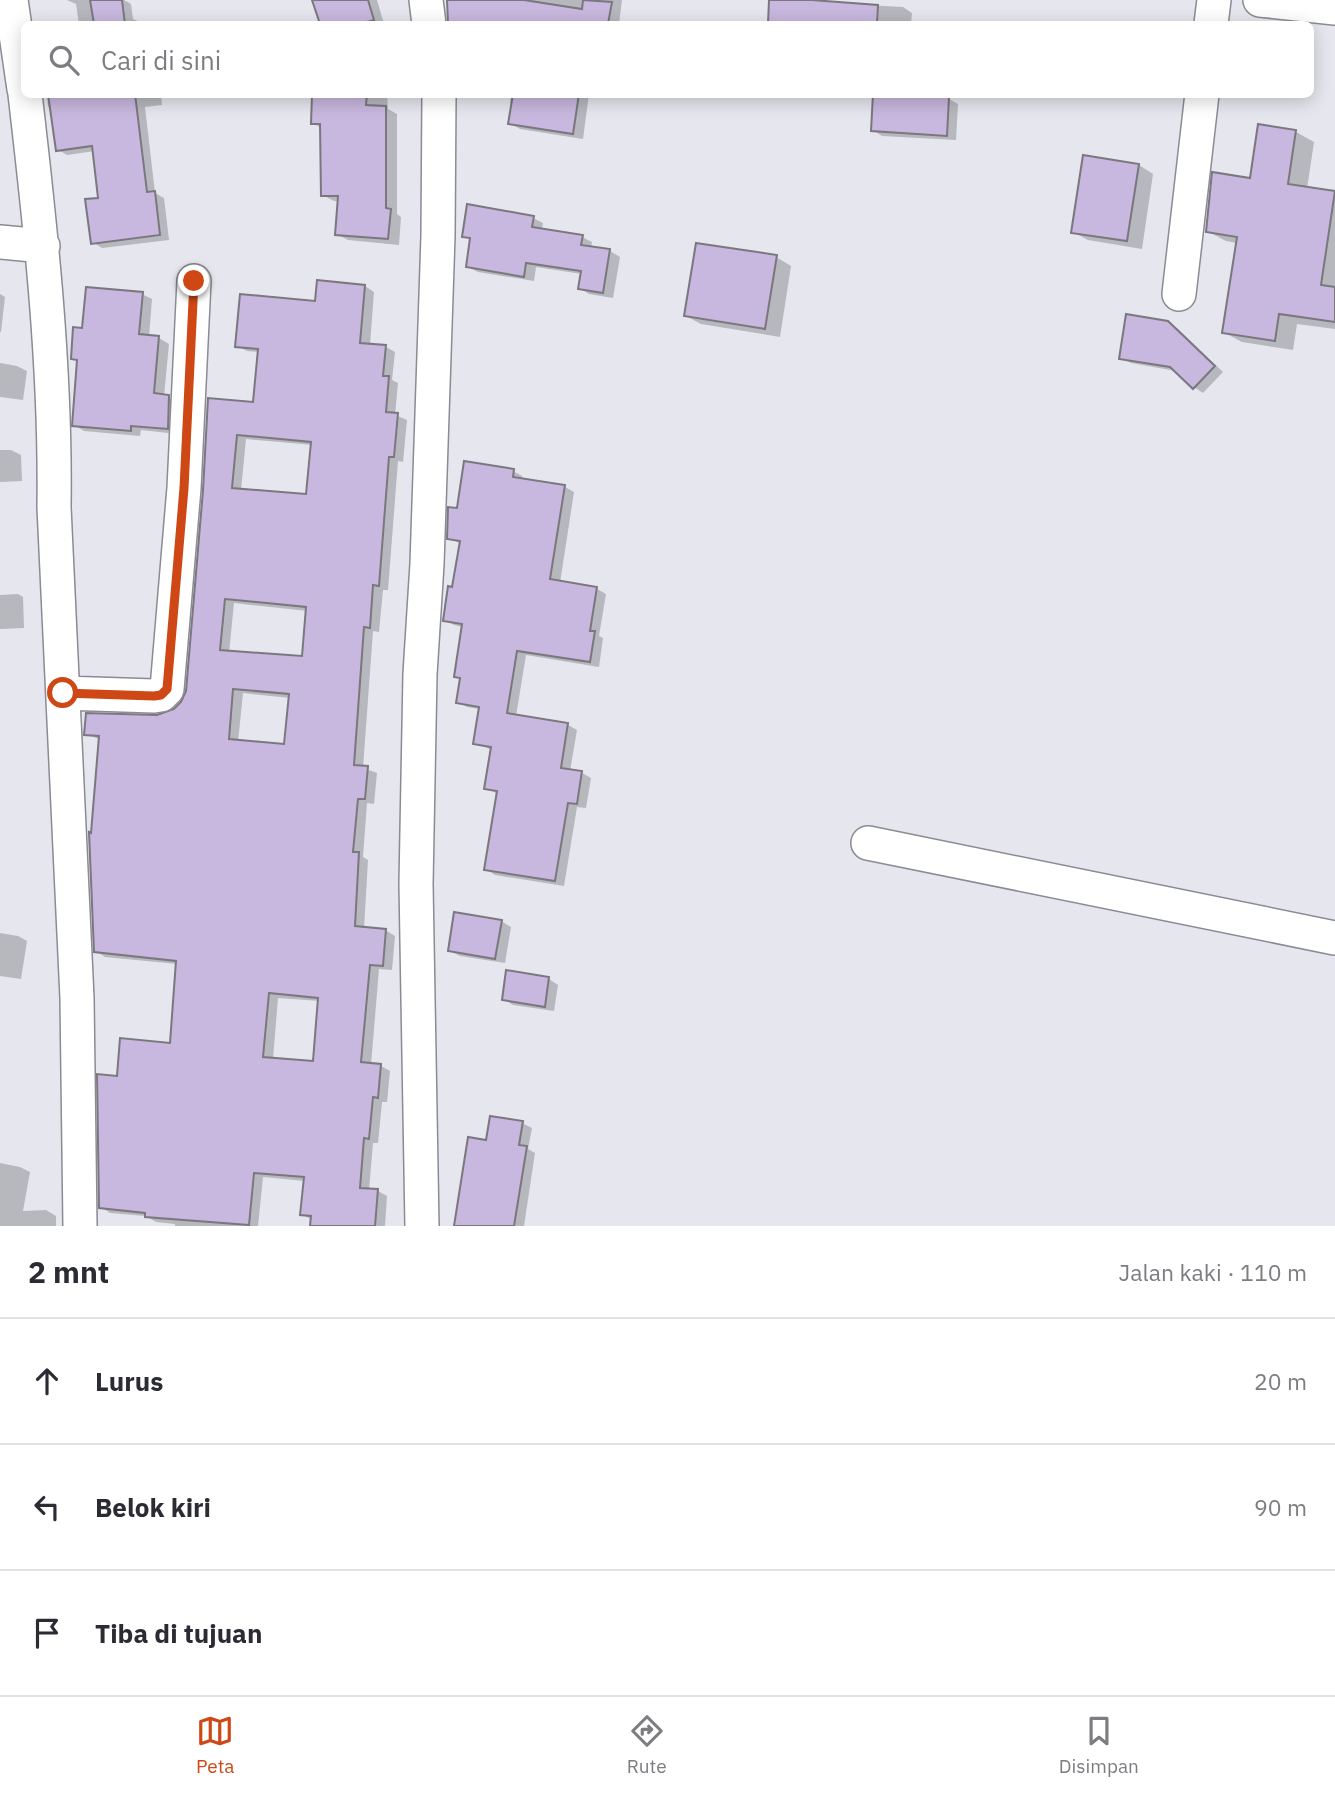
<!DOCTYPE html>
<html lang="id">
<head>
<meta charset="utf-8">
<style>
  body { margin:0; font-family:"IBM Plex Sans",sans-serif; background:#f7f7f7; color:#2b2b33 }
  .stop { position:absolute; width:21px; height:21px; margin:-16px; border:5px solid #ce4714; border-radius:50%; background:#fff }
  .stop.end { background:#ce4714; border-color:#fff; box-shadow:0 2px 7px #0008 }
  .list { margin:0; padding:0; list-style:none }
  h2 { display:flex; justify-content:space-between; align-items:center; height:91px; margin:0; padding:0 28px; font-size:30px }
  h2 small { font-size:23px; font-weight:400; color:#7c7c81 }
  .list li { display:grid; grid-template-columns:46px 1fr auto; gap:21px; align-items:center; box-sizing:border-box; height:126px; padding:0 28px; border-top:2px solid #e1e1e2 }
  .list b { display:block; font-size:26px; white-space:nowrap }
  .list em { font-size:23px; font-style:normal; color:#7c7c81 }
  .icon { flex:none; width:38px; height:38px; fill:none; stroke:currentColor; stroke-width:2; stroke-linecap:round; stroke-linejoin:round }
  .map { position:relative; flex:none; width:1335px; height:1226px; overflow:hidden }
  .search { position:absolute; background:#fff; box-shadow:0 4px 18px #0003; left:21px; right:21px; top:21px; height:77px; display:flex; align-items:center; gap:18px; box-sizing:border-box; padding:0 24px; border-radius:10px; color:#7c7c81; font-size:26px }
  .sheet { height:469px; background:#fff }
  nav { display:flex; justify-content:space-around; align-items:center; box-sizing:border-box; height:98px; border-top:2px solid #e1e1e2; background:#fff; font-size:19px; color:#7c7c81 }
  nav a { display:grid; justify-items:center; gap:4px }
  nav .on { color:#ce4714 }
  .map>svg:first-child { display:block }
  .shadow { fill:#0003; fill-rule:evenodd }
  .building { fill:#c8b7de; stroke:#7a777e; stroke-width:2; fill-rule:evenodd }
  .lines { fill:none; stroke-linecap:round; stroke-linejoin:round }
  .minor-casing { stroke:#8a8b93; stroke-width:36 }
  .minor { stroke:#fff; stroke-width:33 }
  .route { stroke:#ce4714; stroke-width:9 }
</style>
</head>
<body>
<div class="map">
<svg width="1335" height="1226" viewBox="0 0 1335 1226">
  <rect width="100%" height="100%" fill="#e5e6ee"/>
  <path class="shadow" d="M 67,0 L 124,0 L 131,4 L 133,19 L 145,24 L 79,24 L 76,4 Z
    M 314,0 L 377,0 L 384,24 L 321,24 Z
    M 449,0 L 622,0 L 619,24 L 449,24 Z
    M 771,0 L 903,7 L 912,13 L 911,24 L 770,24 Z
    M 47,94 L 161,94 L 162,105 L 145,107 L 155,193 L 164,198 L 169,240 L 102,248 L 92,242 L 100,199 L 95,151 L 67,155 L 57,149 L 52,109 L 48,107 Z
    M 313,94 L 387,94 L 388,109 L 397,114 L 397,214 L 401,217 L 399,245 L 348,240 L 336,234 L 339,201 L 334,201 L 322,195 L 321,128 L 313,123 Z
    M 511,94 L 589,94 L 583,139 L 520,129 L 510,123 L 513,105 L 510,103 Z
    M 875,94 L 907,94 L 907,97 L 949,99 L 958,104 L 956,140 L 882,136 L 873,130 Z
    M 1260,126 L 1296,132 L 1314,142 L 1307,189 L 1335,193 L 1335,329 L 1297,324 L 1293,350 L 1242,342 L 1223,332 L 1237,243 L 1226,241 L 1207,231 L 1251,180 Z
    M 1139,165 L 1153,174 L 1142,249 L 1088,240 L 1073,232 Z
    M 533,218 L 543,223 L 542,230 L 582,237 L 592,242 L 591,248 L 610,251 L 620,257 L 613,298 L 589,294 L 580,288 L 582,274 L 536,267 L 534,281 L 478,272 L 468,267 L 472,241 L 464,236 Z
    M 776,257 L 791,266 L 780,337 L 701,324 L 686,316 Z
    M 365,286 L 374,292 L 370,345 L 386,347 L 395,352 L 392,380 L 398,383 L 395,415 L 407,420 L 403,462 L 398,461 L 388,590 L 383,590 L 379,632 L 373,631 L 363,768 L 377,773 L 374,804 L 367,803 L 363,857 L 368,860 L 364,929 L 385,930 L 395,936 L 392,970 L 379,969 L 371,1065 L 381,1066 L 390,1071 L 387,1102 L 382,1102 L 378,1143 L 373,1143 L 369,1190 L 378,1191 L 387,1196 L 385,1226 L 312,1226 L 312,1220 L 302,1214 L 305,1181 L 263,1177 L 258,1226 L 175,1226 L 175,1224 L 156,1222 L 146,1216 L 110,1213 L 101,1207 L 119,1078 L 172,1045 L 177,964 L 105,957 L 96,951 L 93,835 L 101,740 L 86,734 L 164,716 L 182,704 L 188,692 L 205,490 L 255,404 L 260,352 L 247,351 L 237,346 L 316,303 ZM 246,439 L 313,445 L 308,496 L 241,490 ZM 234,603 L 308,611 L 303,658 L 229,653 ZM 243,693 L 290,698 L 286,746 L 238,742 ZM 278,998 L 320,1001 L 314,1063 L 273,1059 Z
    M 0,294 L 5,297 L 1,332 L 0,332 Z
    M 142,294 L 152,299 L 149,337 L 159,338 L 169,344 L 164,396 L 179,402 L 177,434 L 141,430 L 140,436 L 84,431 L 74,425 L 79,362 L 72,358 L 84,330 Z
    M 1168,323 L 1178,329 L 1223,372 L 1203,393 L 1194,387 L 1176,371 L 1131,363 L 1121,358 Z
    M 0,363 L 17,366 L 27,371 L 23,400 L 0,397 Z
    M 0,450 L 11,450 L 21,455 L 22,481 L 0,482 Z
    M 513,471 L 522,476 L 522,480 L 565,487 L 574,492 L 560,583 L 597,589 L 606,594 L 599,636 L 603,638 L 599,667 L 526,655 L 516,716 L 568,725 L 577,730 L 570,771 L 582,773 L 591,778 L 586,808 L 577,807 L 564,886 L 495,875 L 486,869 L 498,794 L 486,788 L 492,750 L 475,743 L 480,709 L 467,707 L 458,702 L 462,680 L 455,676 L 463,627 L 454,625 L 445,620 L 454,589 L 461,544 L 449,538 L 458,510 Z
    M 18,594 L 23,597 L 24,628 L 0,629 L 0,595 Z
    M 501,921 L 511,927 L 505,963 L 460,956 L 450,951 Z
    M 0,933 L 18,936 L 27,941 L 21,979 L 0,976 Z
    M 549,979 L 558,985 L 554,1011 L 513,1005 L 504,999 Z
    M 522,1123 L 532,1128 L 528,1149 L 535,1153 L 524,1226 L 456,1225 L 487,1142 Z
    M 0,1163 L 20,1167 L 30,1172 L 23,1211 L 46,1210 L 56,1216 L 56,1226 L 0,1226 Z"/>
  <path class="building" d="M 90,0 L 122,0 L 125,24 L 94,24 Z
    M 312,0 L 368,0 L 374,20 L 360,24 L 320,24 Z
    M 447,0 L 524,0 L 582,9 L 583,0 L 612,2 L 608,24 L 448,24 Z
    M 769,0 L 812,0 L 878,5 L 877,24 L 768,24 Z
    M 48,94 L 135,94 L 147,192 L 155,191 L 160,235 L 91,244 L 85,199 L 98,198 L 92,146 L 56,151 Z
    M 312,94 L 367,94 L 366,105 L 386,106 L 386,208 L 391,209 L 388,239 L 335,235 L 338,196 L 321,196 L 320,124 L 311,124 Z
    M 513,94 L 579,94 L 573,134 L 508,124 Z
    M 873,94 L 949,97 L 947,136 L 871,131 Z
    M 1258,124 L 1296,130 L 1288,184 L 1335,191 L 1321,285 L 1335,287 L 1335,322 L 1279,314 L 1275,341 L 1222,333 L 1237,237 L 1206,232 L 1212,172 L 1250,178 Z
    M 1083,155 L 1139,164 L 1127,241 L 1071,233 Z
    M 467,204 L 534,216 L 532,227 L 583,235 L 581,245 L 610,249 L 603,293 L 578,289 L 581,271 L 526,263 L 524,277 L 466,267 L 470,238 L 462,237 Z
    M 696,243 L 777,255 L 765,329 L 684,316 Z
    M 317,280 L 365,285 L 360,343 L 386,345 L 383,376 L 389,376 L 386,412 L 398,413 L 394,457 L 389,457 L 379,586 L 373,585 L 370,628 L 364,627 L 354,765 L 368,766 L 365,799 L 358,799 L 353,852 L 359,852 L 355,926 L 386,929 L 383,966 L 370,965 L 361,1062 L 381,1064 L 378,1098 L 373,1097 L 369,1139 L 364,1138 L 360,1188 L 378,1189 L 375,1226 L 310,1226 L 311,1216 L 300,1215 L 304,1177 L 254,1173 L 249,1225 L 145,1217 L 145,1213 L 99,1208 L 97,1074 L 117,1076 L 120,1038 L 170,1043 L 176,961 L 94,952 L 89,832 L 91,833 L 99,736 L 84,735 L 86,713 L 157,715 L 174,709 L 181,702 L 186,691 L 203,490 L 208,398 L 253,402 L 258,349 L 235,347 L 240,294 L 315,301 ZM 237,435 L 311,442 L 306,494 L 232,488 ZM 225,599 L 306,607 L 302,656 L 220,650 ZM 233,689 L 289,694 L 284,744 L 229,739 ZM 269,993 L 318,998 L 313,1061 L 263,1057 Z
    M 86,287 L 143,292 L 139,334 L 159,336 L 154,393 L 169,395 L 168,429 L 131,426 L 131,431 L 72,426 L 77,360 L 71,359 L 73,327 L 82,328 Z
    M 1126,314 L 1168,321 L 1215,366 L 1193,389 L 1170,367 L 1119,359 Z
    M 464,461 L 514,469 L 513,477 L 565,485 L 550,579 L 597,587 L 590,631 L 595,631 L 590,662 L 517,651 L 507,713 L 568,723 L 561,768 L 582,771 L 577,804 L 568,803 L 555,881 L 484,870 L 497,791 L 484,789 L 491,747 L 473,744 L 479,707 L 456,703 L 460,678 L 454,677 L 462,624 L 443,621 L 448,586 L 452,587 L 460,541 L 447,539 L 448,507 L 457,508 Z
    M 454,912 L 502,920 L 495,959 L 448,951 Z
    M 506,970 L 549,977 L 545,1007 L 502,1000 Z
    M 490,1116 L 523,1121 L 519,1145 L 527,1146 L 514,1226 L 454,1226 L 468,1137 L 486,1140 Z"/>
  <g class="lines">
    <g class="minor-casing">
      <path id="minor" d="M 11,0 L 24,89
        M 426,0 L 429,24
        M 1260,0 L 1335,8
        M 1211,24 L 1214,0
        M 25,94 C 41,231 56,369 54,507 L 77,998 L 80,1226
        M 0,242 L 43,246
        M 1179,294 L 1202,94
        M 63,693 L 154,696 L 161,695 L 167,689 L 184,488 L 194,281
        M 868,843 L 1335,938
        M 422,1226 L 416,884 L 420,674 L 427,564 L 438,236 L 439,94"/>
    </g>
    <use href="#minor" class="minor"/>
  </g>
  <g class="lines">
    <path class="route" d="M 63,693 L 154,696 L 161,695 L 167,689 L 184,488 L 194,281"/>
  </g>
</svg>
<div class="stop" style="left:63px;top:693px"></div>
<div class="stop end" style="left:194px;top:281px"></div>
<div class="search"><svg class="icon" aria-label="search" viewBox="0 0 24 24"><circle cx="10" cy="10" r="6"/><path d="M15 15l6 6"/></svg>Cari di sini</div>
</div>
<section class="sheet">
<h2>2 mnt<small>Jalan kaki · 110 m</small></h2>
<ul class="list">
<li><svg class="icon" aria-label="ahead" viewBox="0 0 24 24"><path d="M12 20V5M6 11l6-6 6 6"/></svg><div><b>Lurus</b></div><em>20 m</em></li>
<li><svg class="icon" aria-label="left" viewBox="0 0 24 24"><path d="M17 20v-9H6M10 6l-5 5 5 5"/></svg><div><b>Belok kiri</b></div><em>90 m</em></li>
<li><svg class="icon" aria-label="arrive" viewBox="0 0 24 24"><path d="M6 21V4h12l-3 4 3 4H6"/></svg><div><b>Tiba di tujuan</b></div></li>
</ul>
</section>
<nav>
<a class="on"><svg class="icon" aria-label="map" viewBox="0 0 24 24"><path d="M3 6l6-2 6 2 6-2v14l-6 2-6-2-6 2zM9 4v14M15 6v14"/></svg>Peta</a>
<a><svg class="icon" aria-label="directions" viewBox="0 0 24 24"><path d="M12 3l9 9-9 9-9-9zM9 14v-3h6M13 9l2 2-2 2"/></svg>Rute</a>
<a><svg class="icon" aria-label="saved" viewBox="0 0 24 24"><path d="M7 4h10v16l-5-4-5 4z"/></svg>Disimpan</a>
</nav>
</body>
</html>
